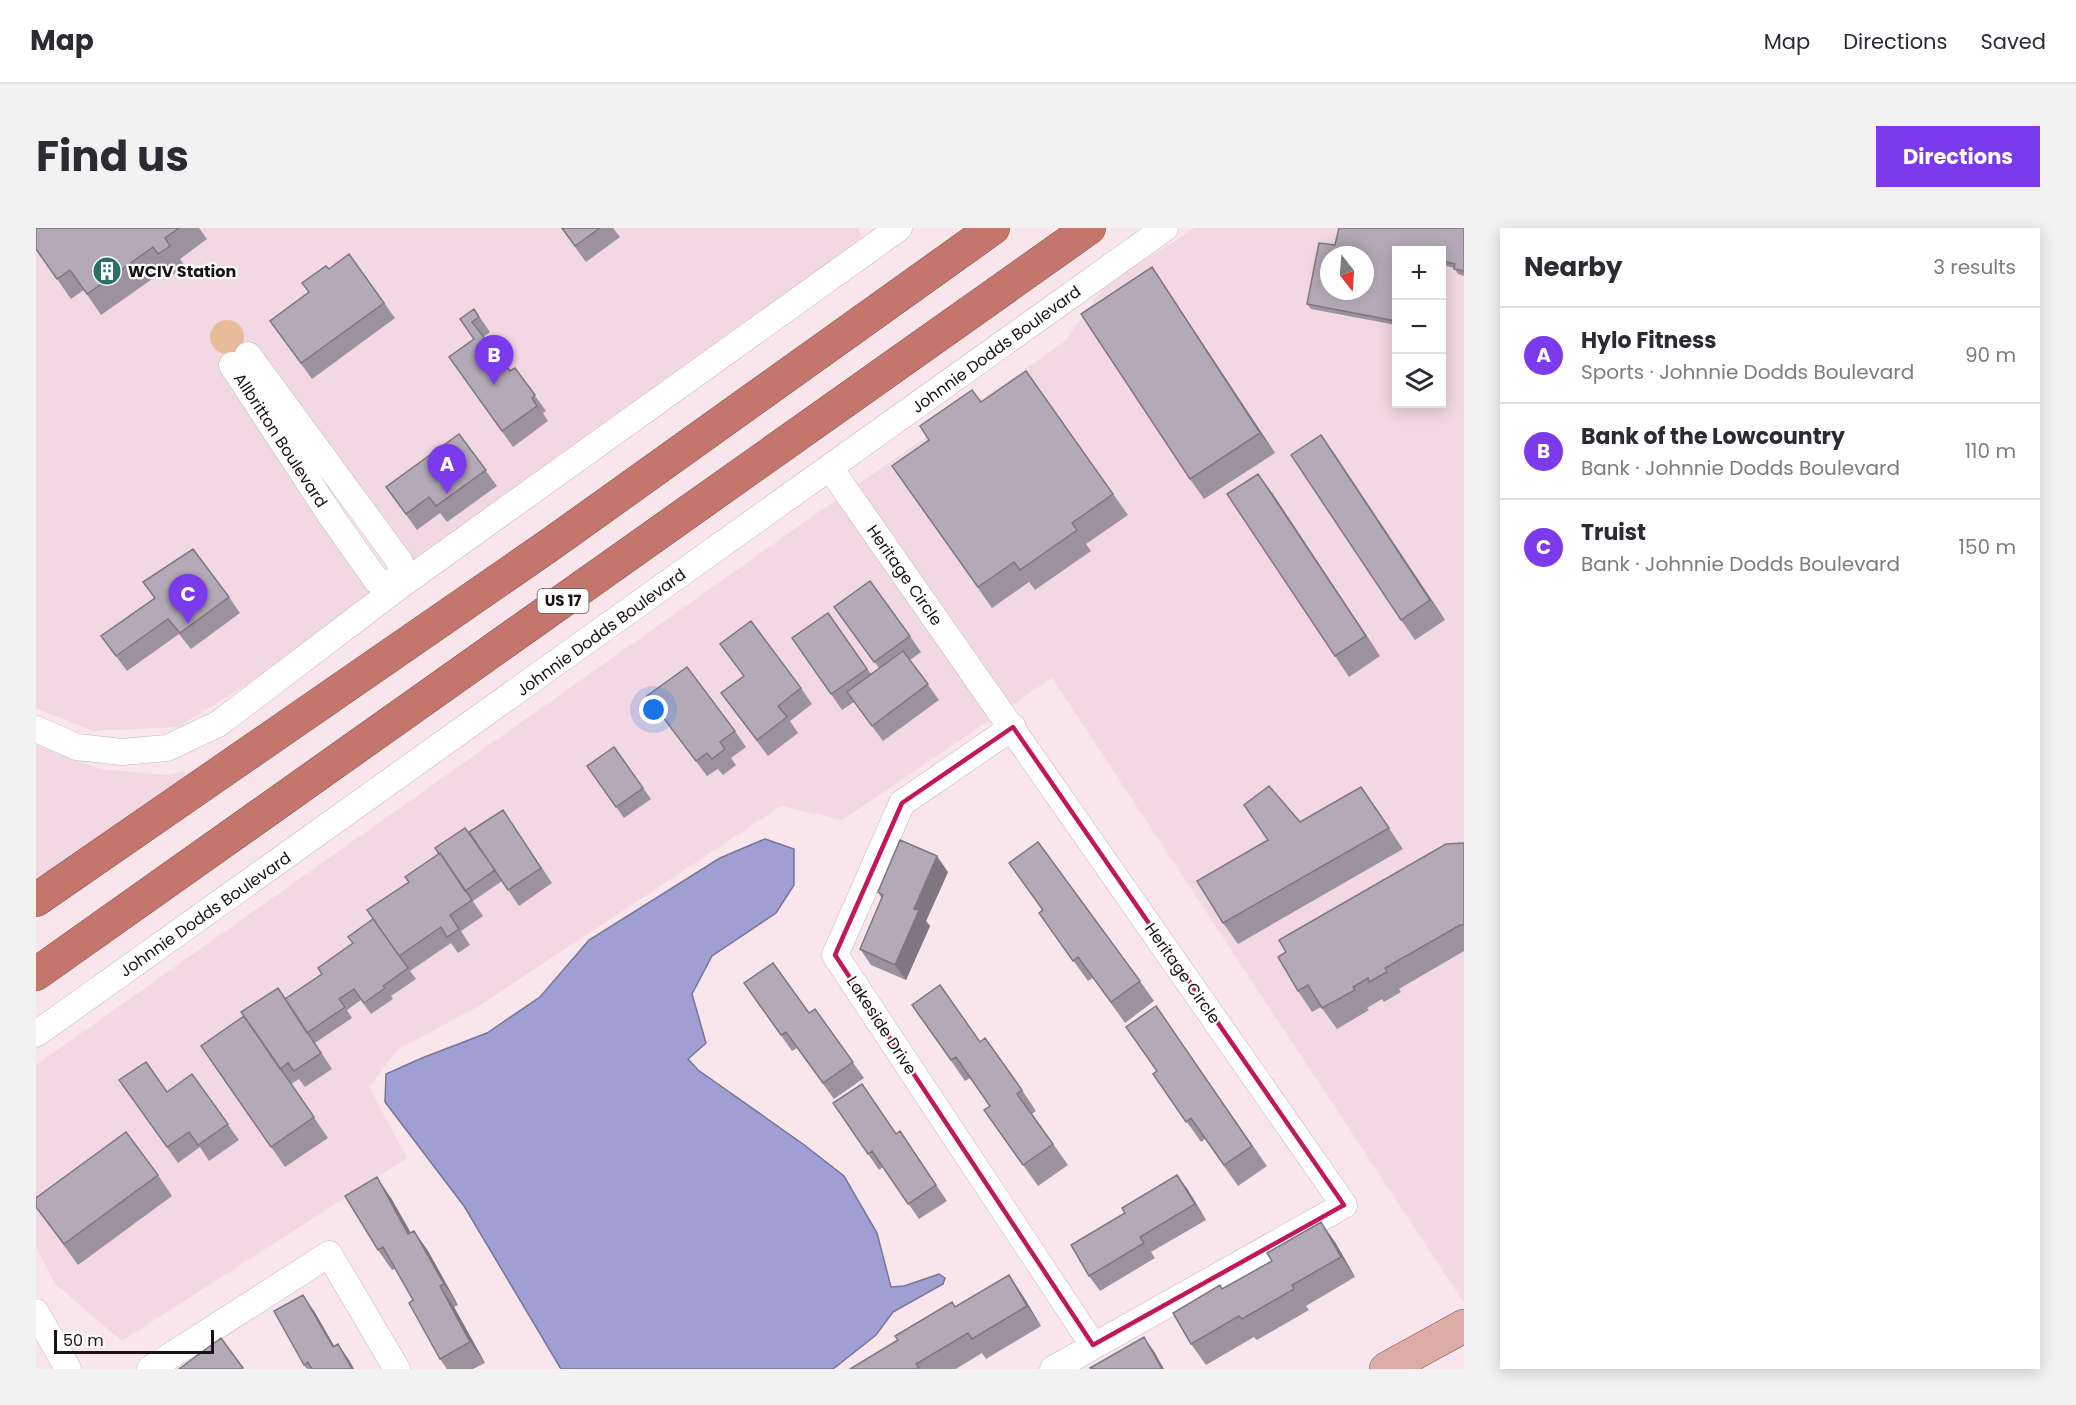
<!DOCTYPE html>
<html lang="en">
<head>
<meta charset="utf-8">
<style>
  body { margin:0; font-family:Poppins,sans-serif; background:#f2f2f3; color:#2b2b33 }
  .controls { position:absolute; right:18px; top:18px; display:grid; overflow:hidden; border-radius:0px; box-shadow:0 3px 15px #0003 }
  .controls button { width:54px; height:54px; display:grid; place-items:center; padding:0; border:0; border-bottom:2px solid #e1e1e2; background:#fff; color:#2b2b33; font:30px sans-serif }
  .compass { position:absolute; left:1284px; top:18px; width:54px; height:54px; border-radius:50%; background:#fff; box-shadow:0 3px 15px #0003; rotate:163deg }
  .scale { position:absolute; left:18px; bottom:15px; width:160px; box-sizing:border-box; padding-left:6px; border:3px solid #191315; border-top:0; font-size:16px; line-height:21px; white-space:nowrap; color:#191315; -webkit-text-stroke:4px #fff; paint-order:stroke }
  .you { position:absolute; left:618px; top:482px; width:21px; height:21px; margin:-15px; border:4px solid #fff; border-radius:50%; background:#1a73e8; box-shadow:0 0 0 9px #1a73e833 }
  .badge { display:grid; place-items:center; width:39px; height:39px; border-radius:50%; background:#7c3aed; color:#fff; font-size:20px; font-weight:700 }
  .pin { position:absolute; translate:-50% -50px; filter:drop-shadow(0 2px 3px #0008) }
  .pin::after { content:''; position:absolute; top:32px; width:21px; height:18px; background:inherit; clip-path:polygon(0 0,100% 0,50% 100%) }
  .list { margin:0; padding:0; list-style:none }
  h2 { display:flex; justify-content:space-between; align-items:center; height:78px; margin:0; padding:0 24px; font-size:26px }
  h2 small { font-size:20px; font-weight:400; color:#7c7c81 }
  .list li { display:grid; grid-template-columns:39px 1fr auto; gap:18px; align-items:center; box-sizing:border-box; height:96px; padding:0 24px; border-top:2px solid #e1e1e2 }
  .list b { display:block; font-size:22px; white-space:nowrap }
  .list p { margin:0; font-size:20px; white-space:nowrap; color:#7c7c81 }
  .list em { font-size:20px; font-style:normal; color:#7c7c81 }
  .icon { flex:none; width:33px; height:33px; fill:none; stroke:currentColor; stroke-width:2; stroke-linecap:round; stroke-linejoin:round }
  .map { position:relative; flex:none; width:1428px; height:1141px; overflow:hidden; border-radius:0px }
  header { display:flex; align-items:center; gap:36px; box-sizing:border-box; height:84px; padding:0 30px; background:#fff; border-bottom:2px solid #e1e1e2 }
  header strong { font-size:28px }
  nav { display:flex; gap:33px; margin-inline-start:auto; font-size:21px }
  .intro { display:flex; align-items:center; justify-content:space-between; box-sizing:border-box; height:144px; padding:0 36px }
  h1 { margin:0; font-size:42px }
  .button { padding:15px 27px; border-radius:0px; background:#7c3aed; color:#fff; font-size:21px; font-weight:700 }
  main { display:flex; gap:36px; padding:0 36px }
  aside { flex:1; background:#fff; border-radius:0px; box-shadow:0 3px 15px #0003 }
  .map>svg:first-child { display:block }
  .built { fill:#f2d8e2; fill-rule:evenodd }
  .green { fill:#e6bd98 }
  .water { fill:#9f9fd4; stroke:#77759b; stroke-width:1.5 }
  .lines { fill:none; stroke-linecap:round; stroke-linejoin:round }
  .minor-casing { stroke:#c6b5bb; stroke-width:27 }
  .major-casing { stroke:#88534e; stroke-width:34 }
  .highway-casing { stroke:#88534e; stroke-width:34 }
  .minor { stroke:#fff; stroke-width:26 }
  .major { stroke:#dcada7; stroke-width:33 }
  .highway { stroke:#c4766c; stroke-width:33 }
  .wall { fill:#9b929d }
  .shaded-wall { fill:#7e7780 }
  .building { fill:#b4aab7; stroke:#7e7780; stroke-width:1.5; fill-rule:evenodd }
  .marked { fill:none; stroke:#c2185b; stroke-width:4.5; stroke-linejoin:round }
  .labels { text-anchor:middle; stroke-width:4.5; stroke-linejoin:round; paint-order:stroke }
  .shield { fill:#fff; stroke:#5e5a5b; stroke-width:1.5 }
  .shield-label { font-size:15px; font-weight:bold; fill:#191315 }
  .poi-label { font-size:16px; font-weight:bold; fill:#191315; stroke:#fff; text-anchor:start }
  .street-label { font-size:16px; fill:#191315; stroke:#fff }
</style>
</head>
<body>
<header>
<strong>Map</strong>
<nav><a>Map</a><a>Directions</a><a>Saved</a></nav>
</header>
<div class="intro"><h1>Find us</h1><a class="button">Directions</a></div>
<main>
<div class="map">
<svg width="1428" height="1141" viewBox="0 0 1428 1141">
  <rect width="100%" height="100%" fill="#f8e6ec"/>
  <path class="built" d="M 0,0 L 822,0 L 829,17 L 377,335 L 263,183 L 228,206 L 342,364 L 226,447 L 142,499 L 57,503 L 0,480 Z
    M 1159,0 L 1428,0 L 1428,1075 L 1016,450 L 806,592 L 745,578 L 443,778 L 361,822 L 333,859 L 371,930 L 86,1113 L 19,1056 L 0,1019 L 0,837 L 811,264 L 1028,114 L 1069,57 ZM 1360,22 L 1406,22 L 1406,176 L 1360,176 ZM 1293,27 L 1329,27 L 1329,63 L 1293,63 Z
    M 0,517 L 63,541 L 131,547 L 148,543 L 150,549 L 129,566 L 0,651 Z"/>
  <path class="green" d="M174 109a17 17 0 1 1 34 0a17 17 0 1 1-34 0Z"/>
  <path class="water" d="M 729,611 L 758,621 L 758,657 L 740,685 L 676,728 L 656,766 L 670,815 L 652,831 L 662,842 L 767,916 L 808,948 L 841,1005 L 855,1059 L 868,1058 L 903,1046 L 909,1050 L 907,1056 L 857,1084 L 840,1107 L 797,1141 L 525,1141 L 428,978 L 349,874 L 350,846 L 386,830 L 451,805 L 504,769 L 553,712 L 684,630 Z"/>
  <g class="lines">
    <g class="minor-casing">
      <path id="minor" d="M 212,127 L 364,334 L 365,357
        M 196,137 L 295,288 L 341,353 L 365,357
        M 794,240 L 1308,977 L 1017,1141
        M 977,499 L 866,575 L 799,727 L 1057,1117
        M 0,501 L 41,519 L 86,524 L 131,520 L 182,496 L 365,357 L 863,0
        M 0,806 L 1129,0
        M 0,1084 L 32,1141
        M 114,1141 L 293,1026 L 361,1141"/>
    </g>
    <g class="major-casing">
      <path id="major" d="M 1350,1141 L 1428,1098"/>
    </g>
    <g class="highway-casing">
      <path id="highway" d="M 0,672 L 515,316 L 957,0
        M 0,746 L 1053,0"/>
    </g>
    <use href="#minor" class="minor"/>
    <use href="#major" class="major"/>
    <use href="#highway" class="highway"/>
  </g>
  <path class="wall" d="M 0,0 L 163,0 L 171,11 L 144,31 L 149,38 L 137,47 L 132,40 L 65,87 L 48,62 L 35,71 L 0,21 Z
    M 525,0 L 577,0 L 584,9 L 550,34 Z
    M 1428,0 L 1428,48 L 1422,46 L 1418,40 L 1406,37 L 1406,22 L 1360,22 L 1360,97 L 1275,81 L 1271,76 L 1299,17 Z
    M 313,26 L 359,90 L 276,151 L 245,108 L 273,64 L 293,41 Z
    M 1130,60 L 1239,225 L 1168,271 L 1154,251 Z
    M 438,81 L 454,104 L 447,109 L 474,143 L 479,140 L 510,183 L 507,185 L 512,193 L 477,219 L 413,129 L 438,111 L 424,91 Z
    M 990,143 L 1092,287 L 1050,316 L 1055,323 L 999,362 L 993,354 L 956,380 L 856,238 Z
    M 423,206 L 461,258 L 411,294 L 404,285 L 381,302 L 350,259 Z
    M 1285,207 L 1409,392 L 1379,412 L 1365,392 Z
    M 1222,246 L 1344,428 L 1313,449 L 1299,428 Z
    M 193,369 L 204,385 L 155,421 L 143,406 L 91,443 L 65,408 Z
    M 798,379 L 874,408 L 885,424 L 874,432 L 903,472 L 847,513 L 818,474 L 806,482 L 756,410 L 792,385 L 835,446 L 843,440 Z
    M 684,416 L 765,460 L 776,476 L 754,493 L 762,505 L 732,528 L 685,465 L 708,448 Z
    M 611,468 L 699,503 L 710,519 L 695,530 L 700,537 L 687,547 L 682,541 L 671,548 Z
    M 578,519 L 615,571 L 588,590 L 551,538 Z
    M 1325,559 L 1367,621 L 1202,716 L 1187,695 L 1264,594 Z
    M 478,598 L 516,655 L 483,678 L 466,653 L 437,673 L 436,672 L 447,688 L 425,703 L 434,717 L 422,725 L 415,715 L 374,743 L 380,751 L 355,768 L 357,771 L 335,786 L 325,772 L 311,782 L 316,790 L 279,815 L 296,841 L 269,859 L 263,851 L 255,856 L 292,910 L 249,939 L 165,818 L 249,771 L 286,746 L 317,715 L 337,691 L 373,654 L 459,642 Z
    M 1428,615 L 1428,723 L 1363,761 L 1365,764 L 1348,774 L 1346,771 L 1331,780 L 1333,782 L 1301,801 L 1285,779 L 1276,784 L 1262,763 Z
    M 973,635 L 1104,753 L 1118,773 L 1089,795 L 1057,750 L 1052,753 L 1003,685 L 1006,682 Z
    M 912,644 L 890,693 L 894,698 L 870,752 L 835,737 L 824,721 L 846,671 L 842,664 Z
    M 708,755 L 773,785 L 779,781 L 828,850 L 798,871 L 761,820 L 756,823 Z
    M 876,777 L 944,814 L 986,862 L 1000,883 L 996,886 L 1032,937 L 1002,958 L 948,882 L 954,878 L 934,850 L 929,853 Z
    M 1120,778 L 1231,938 L 1202,958 L 1169,911 L 1165,914 L 1117,846 L 1121,843 Z
    M 156,846 L 203,912 L 173,933 L 164,919 L 142,935 L 83,852 L 131,864 Z
    M 797,875 L 860,906 L 864,903 L 911,973 L 883,991 L 847,939 L 843,942 Z
    M 122,947 L 136,968 L 42,1037 L 0,979 Z
    M 1141,947 L 1152,962 L 1170,992 L 1115,1024 L 1119,1030 L 1064,1063 L 1053,1048 L 1089,985 Z
    M 355,970 L 375,1005 L 378,1003 L 392,1023 L 422,1077 L 418,1079 L 449,1135 L 437,1141 L 411,1141 L 404,1131 L 377,1072 L 359,1041 L 356,1042 L 342,1022 Z
    M 1299,1014 L 1319,1049 L 1270,1078 L 1273,1082 L 1221,1112 L 1218,1109 L 1170,1137 L 1155,1116 L 1187,1061 Z
    M 973,1047 L 987,1068 L 1005,1098 L 950,1131 L 946,1125 L 920,1141 L 814,1141 Z
    M 278,1083 L 298,1118 L 313,1132 L 318,1141 L 271,1141 L 268,1137 Z"/>
  <path class="shaded-wall" d="M 1116,39 L 1130,60 L 1239,225 L 1224,205 Z
    M 1285,207 L 1300,228 L 1409,392 L 1394,372 Z
    M 1222,246 L 1237,266 L 1344,428 L 1330,408 Z
    M 901,628 L 912,644 L 890,693 L 894,698 L 870,752 L 859,737 L 878,681 Z
    M 1141,947 L 1152,962 L 1170,992 L 1159,976 Z
    M 341,949 L 355,970 L 387,1027 L 372,1006 Z
    M 1285,994 L 1299,1014 L 1319,1049 L 1305,1029 Z
    M 378,1003 L 392,1023 L 422,1077 L 408,1056 Z
    M 973,1047 L 987,1068 L 1005,1098 L 991,1078 Z
    M 404,1058 L 418,1079 L 449,1135 L 434,1114 Z
    M 267,1067 L 278,1083 L 308,1135 L 297,1119 Z
    M 1108,1109 L 1119,1125 L 1128,1141 L 1126,1141 Z
    M 302,1116 L 313,1132 L 318,1141 L 316,1141 Z"/>
  <path class="building" d="M 0,0 L 143,0 L 129,10 L 134,18 L 122,26 L 117,19 L 51,66 L 34,42 L 21,51 L 0,21 Z
    M 526,0 L 564,0 L 539,18 Z
    M 1303,0 L 1428,0 L 1428,43 L 1418,41 L 1419,36 L 1406,33 L 1406,22 L 1360,22 L 1360,93 L 1271,76 L 1283,15 L 1299,17 ZM 1293,27 L 1329,27 L 1329,63 L 1293,63 Z
    M 313,26 L 348,75 L 265,135 L 234,93 L 273,64 L 266,55 L 290,38 L 293,41 Z
    M 1116,39 L 1224,205 L 1154,251 L 1045,86 Z
    M 438,81 L 443,89 L 436,94 L 474,143 L 479,140 L 499,167 L 496,170 L 501,178 L 466,203 L 413,129 L 438,111 L 424,91 Z
    M 990,143 L 1077,266 L 1036,295 L 1041,302 L 984,342 L 978,334 L 942,359 L 856,238 L 893,212 L 884,198 L 936,162 L 945,174 Z
    M 423,206 L 450,242 L 400,278 L 393,269 L 370,286 L 350,259 Z
    M 1285,207 L 1394,372 L 1365,392 L 1255,227 Z
    M 1222,246 L 1330,408 L 1299,428 L 1191,266 Z
    M 157,321 L 193,369 L 144,405 L 132,391 L 80,428 L 65,408 L 119,370 L 107,354 Z
    M 834,353 L 874,408 L 838,434 L 798,379 Z
    M 792,385 L 831,441 L 795,466 L 756,410 Z
    M 715,393 L 765,460 L 742,478 L 751,489 L 721,512 L 685,465 L 708,448 L 684,416 Z
    M 867,423 L 892,456 L 836,498 L 811,464 Z
    M 651,439 L 699,503 L 684,514 L 689,521 L 676,531 L 671,525 L 660,533 L 611,468 Z
    M 578,519 L 607,560 L 580,579 L 551,538 Z
    M 1233,558 L 1264,594 L 1325,559 L 1353,600 L 1187,695 L 1161,653 L 1232,612 L 1208,577 Z
    M 467,582 L 505,640 L 472,662 L 433,604 Z
    M 429,600 L 459,642 L 429,663 L 404,625 L 403,626 L 399,620 Z
    M 864,612 L 901,628 L 878,681 L 883,682 L 859,737 L 824,721 L 847,667 L 842,664 Z
    M 1002,614 L 1104,753 L 1075,774 L 1042,729 L 1037,733 L 1003,685 L 1007,682 L 973,635 Z
    M 1428,615 L 1428,697 L 1424,697 L 1349,740 L 1351,744 L 1333,754 L 1332,750 L 1317,759 L 1319,762 L 1286,780 L 1272,757 L 1262,763 L 1242,729 L 1250,724 L 1243,712 L 1410,616 Z
    M 404,625 L 436,672 L 414,687 L 423,701 L 411,709 L 405,699 L 363,728 L 331,682 L 373,654 L 369,649 Z
    M 337,691 L 372,740 L 347,758 L 349,760 L 328,775 L 318,761 L 303,771 L 309,779 L 271,805 L 249,771 L 286,746 L 282,740 L 317,715 L 312,709 Z
    M 737,735 L 773,785 L 779,781 L 817,834 L 787,855 L 750,804 L 745,807 L 708,755 Z
    M 904,757 L 944,814 L 949,810 L 986,862 L 981,866 L 1017,916 L 987,937 L 948,882 L 954,878 L 920,829 L 915,832 L 876,777 Z
    M 242,760 L 285,825 L 258,843 L 252,835 L 244,841 L 205,784 Z
    M 1120,778 L 1216,918 L 1188,937 L 1155,890 L 1150,894 L 1117,846 L 1121,843 L 1090,799 Z
    M 208,788 L 278,889 L 235,919 L 165,818 Z
    M 110,834 L 131,864 L 156,846 L 192,896 L 162,917 L 153,904 L 131,919 L 83,852 Z
    M 826,856 L 860,906 L 864,903 L 900,957 L 872,976 L 836,923 L 832,926 L 797,875 Z
    M 90,904 L 122,947 L 28,1016 L 0,979 L 0,970 Z
    M 1141,947 L 1159,976 L 1104,1009 L 1108,1015 L 1053,1048 L 1035,1017 L 1089,985 L 1086,980 Z
    M 341,949 L 372,1006 L 378,1003 L 408,1056 L 404,1058 L 434,1114 L 404,1131 L 373,1075 L 377,1072 L 347,1019 L 342,1022 L 309,968 Z
    M 1285,994 L 1305,1029 L 1256,1057 L 1258,1061 L 1206,1091 L 1203,1088 L 1155,1116 L 1137,1085 L 1184,1057 L 1186,1061 L 1236,1033 L 1231,1025 Z
    M 973,1047 L 991,1078 L 936,1111 L 932,1105 L 880,1136 L 883,1140 L 881,1141 L 814,1141 L 862,1112 L 859,1108 L 916,1074 L 919,1079 Z
    M 267,1067 L 297,1119 L 302,1116 L 316,1141 L 276,1141 L 272,1134 L 268,1137 L 238,1083 Z
    M 1108,1109 L 1126,1141 L 1055,1141 L 1054,1140 Z
    M 185,1110 L 207,1140 L 206,1141 L 143,1141 Z"/>
  <path class="marked" d="M 977,499 L 1308,977 L 1057,1117 L 799,727 L 866,575 Z"/>
  <defs>
    <g id="building-disc" transform="scale(1.5)"><circle r="9.5" fill="#2b7064" stroke="#fff"/><path d="M-4-6H4V6H1V3H-1V6H-4ZM-2.5-4.3h1.7v1.8h-1.7ZM.8-4.3h1.7v1.8H.8ZM-2.5-1h1.7V.8h-1.7ZM.8-1h1.7V.8H.8Z" fill="#fff"/></g>
  </defs>
  <g fill-rule="evenodd">
    <use href="#building-disc" x="71" y="43"/>
  </g>
  <g class="labels">
    <rect class="shield" x="501.5" y="361" width="51" height="24" rx="4.5"/>
    <g class="shield-label">
      <text x="527" y="378">US 17</text>
    </g>
    <g class="poi-label">
      <text x="92" y="49">WCIV Station</text>
    </g>
    <g class="street-label">
      <text transform="translate(960 121) rotate(-36)" y="6">Johnnie Dodds Boulevard</text>
      <text transform="translate(245 212) rotate(57)" y="6">Allbritton Boulevard</text>
      <text transform="translate(869 347) rotate(55)" y="6">Heritage Circle</text>
      <text transform="translate(565 404) rotate(-36)" y="6">Johnnie Dodds Boulevard</text>
      <text transform="translate(169 686) rotate(-35)" y="6">Johnnie Dodds Boulevard</text>
      <text transform="translate(1147 745) rotate(55)" y="6">Heritage Circle</text>
      <text transform="translate(846 797) rotate(57)" y="6">Lakeside Drive</text>
    </g>
  </g>
</svg>
<div class="controls">
<button>+</button>
<button>−</button>
<button><svg class="icon" aria-label="layers" viewBox="0 0 24 24"><path d="M12 4l9 5-9 5-9-5zM3 14l9 5 9-5"/></svg></button>
</div>
<svg class="compass" viewBox="-18 -18 36 36"><path d="M0-13l5 13h-10z" fill="#e53935"/><path d="M0 13l5-13h-10z" fill="#7c7c81"/></svg>
<div class="scale">50 m</div>
<div class="you"></div>
<div class="pin badge" style="left:411px;top:266px">A</div>
<div class="pin badge" style="left:458px;top:157px">B</div>
<div class="pin badge" style="left:152px;top:396px">C</div>
</div>
<aside>
<h2>Nearby<small>3 results</small></h2>
<ul class="list">
<li><span class="badge">A</span><div><b>Hylo Fitness</b><p>Sports · Johnnie Dodds Boulevard</p></div><em>90 m</em></li>
<li><span class="badge">B</span><div><b>Bank of the Lowcountry</b><p>Bank · Johnnie Dodds Boulevard</p></div><em>110 m</em></li>
<li><span class="badge">C</span><div><b>Truist</b><p>Bank · Johnnie Dodds Boulevard</p></div><em>150 m</em></li>
</ul>
</aside>
</main>
</body>
</html>
